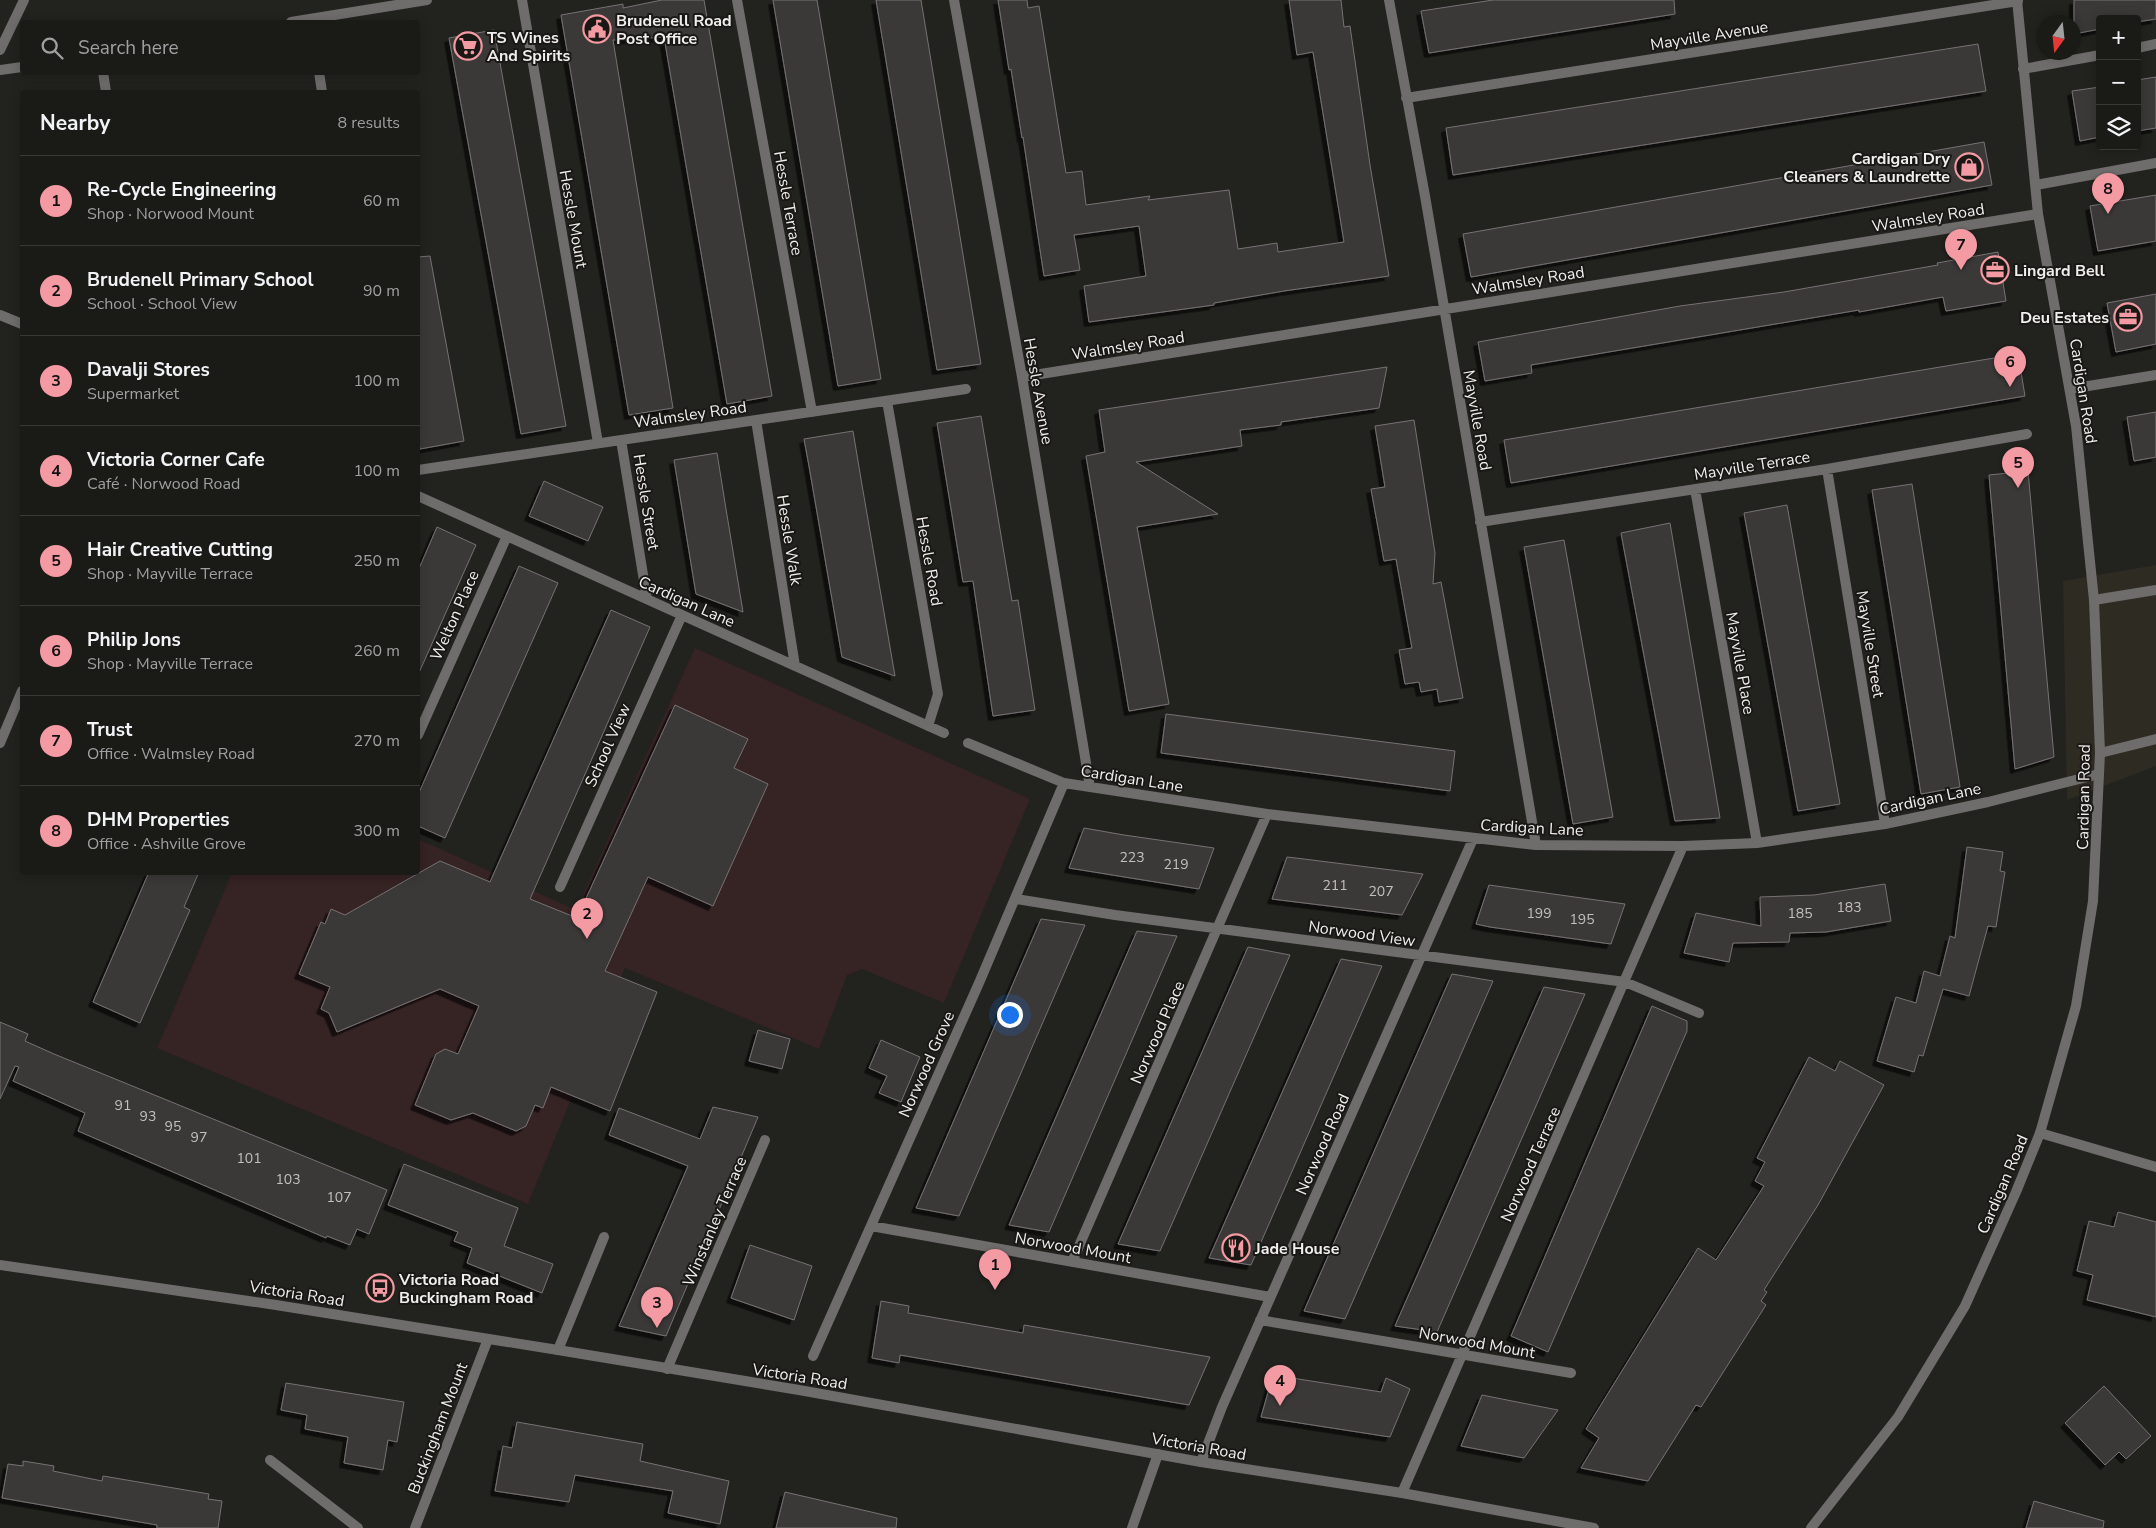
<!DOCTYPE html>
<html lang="en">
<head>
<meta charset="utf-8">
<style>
  body { margin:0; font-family:"Nunito Sans",sans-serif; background:#272723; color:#f1f3f6 }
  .controls { position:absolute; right:15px; top:15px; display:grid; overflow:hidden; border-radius:5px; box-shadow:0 2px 12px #0003 }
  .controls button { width:45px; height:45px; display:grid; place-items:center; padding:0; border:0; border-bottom:1px solid #383835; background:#1a1a16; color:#f1f3f6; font:25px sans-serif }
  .compass { position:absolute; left:2036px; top:15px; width:45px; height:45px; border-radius:50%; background:#1a1a16; box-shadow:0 2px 12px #0003; rotate:195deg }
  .you { position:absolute; left:1009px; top:1014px; width:18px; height:18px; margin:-12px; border:4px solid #fff; border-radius:50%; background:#1a73e8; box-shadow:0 0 0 8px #1a73e833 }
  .badge { display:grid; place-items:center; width:32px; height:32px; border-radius:50%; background:#f49aa3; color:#111; font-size:16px; font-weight:700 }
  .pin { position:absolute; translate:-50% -41px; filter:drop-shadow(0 1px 2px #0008) }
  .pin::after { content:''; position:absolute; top:26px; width:18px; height:15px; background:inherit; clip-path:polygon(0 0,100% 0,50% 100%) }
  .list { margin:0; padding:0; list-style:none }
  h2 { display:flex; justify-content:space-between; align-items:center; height:65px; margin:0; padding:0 20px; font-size:21px }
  h2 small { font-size:16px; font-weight:400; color:#9fa1a1 }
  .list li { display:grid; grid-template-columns:32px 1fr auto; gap:15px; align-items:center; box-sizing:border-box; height:90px; padding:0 20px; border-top:1px solid #383835 }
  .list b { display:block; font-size:19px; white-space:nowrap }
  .list p { margin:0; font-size:16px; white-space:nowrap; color:#9fa1a1 }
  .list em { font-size:16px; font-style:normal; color:#9fa1a1 }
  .icon { flex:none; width:28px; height:28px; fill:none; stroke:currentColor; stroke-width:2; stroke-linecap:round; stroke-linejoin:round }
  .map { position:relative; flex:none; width:2156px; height:1528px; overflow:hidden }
  .search { position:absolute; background:#1a1a16; box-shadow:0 2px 12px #0003; left:20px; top:20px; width:400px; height:55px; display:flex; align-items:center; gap:12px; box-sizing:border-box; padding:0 18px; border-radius:5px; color:#9fa1a1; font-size:19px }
  .panel { position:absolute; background:#1a1a16; box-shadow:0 2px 12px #0003; left:20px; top:90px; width:400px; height:785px; border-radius:5px }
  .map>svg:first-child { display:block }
  .built { fill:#2d2b22 }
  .education { fill:#362324 }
  .building { fill:#3b3738; stroke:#777273; filter:url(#shadow) }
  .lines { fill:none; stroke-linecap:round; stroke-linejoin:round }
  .minor { stroke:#6f6d6c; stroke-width:10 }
  .tertiary { stroke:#6f6d6c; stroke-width:10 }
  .labels { text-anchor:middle; stroke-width:4; stroke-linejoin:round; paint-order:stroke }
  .number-label { font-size:14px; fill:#c2c0bf }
  .poi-label { font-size:16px; font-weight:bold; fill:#efeeec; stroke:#191815; text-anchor:start }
  .street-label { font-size:16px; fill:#efeeec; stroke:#191815 }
</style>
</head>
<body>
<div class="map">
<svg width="2156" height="1528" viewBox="0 0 2156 1528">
  <defs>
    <filter id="shadow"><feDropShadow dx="-4.5" dy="4.5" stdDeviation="0" flood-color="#0009"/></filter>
  </defs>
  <rect width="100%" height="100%" fill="#22221e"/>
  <path class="built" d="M 2156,565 L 2156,766 L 2067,800 L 2063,581 Z"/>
  <path class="education" d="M 695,648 L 1030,799 L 944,1003 L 862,969 L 847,975 L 819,1049 L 625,968 L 528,1204 L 157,1048 L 232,873 L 418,872 L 418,839 L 576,910 Z"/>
  <path class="building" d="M 662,0 L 704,0 L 772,396 L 727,404 L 664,37 L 613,40 L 673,408 L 629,415 L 561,15 L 623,4 L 623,8 Z
    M 773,0 L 817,0 L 881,379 L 838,386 Z
    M 876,0 L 921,0 L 981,364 L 937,370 Z
    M 998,0 L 1027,0 L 1028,8 L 1039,6 L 1066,173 L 1082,171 L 1086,205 L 1150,196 L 1148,200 L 1229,190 L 1238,249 L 1277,243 L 1278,252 L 1344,242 L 1313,52 L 1297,55 L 1289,0 L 1341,0 L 1344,27 L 1350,26 L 1370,165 L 1389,276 L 1284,291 L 1214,303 L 1214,305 L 1089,322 L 1084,286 L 1146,276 L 1139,226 L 1074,235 L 1080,270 L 1044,276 L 1023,137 L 1022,138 L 1011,69 L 1009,70 Z
    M 1493,0 L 1674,0 L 1675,14 L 1429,53 L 1421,11 Z
    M 2074,0 L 2156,0 L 2156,19 L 2137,22 L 2137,19 L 2100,19 L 2100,29 L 2074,34 Z
    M 494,30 L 566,426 L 521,434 L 449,38 Z
    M 1978,44 L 1986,91 L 1453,175 L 1446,128 Z
    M 2156,77 L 2156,128 L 2137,131 L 2137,80 Z
    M 2100,87 L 2100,137 L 2080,141 L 2072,91 Z
    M 1984,142 L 1992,185 L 1471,277 L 1463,234 Z
    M 2156,195 L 2156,241 L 2098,251 L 2090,206 Z
    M 1998,252 L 2006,301 L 1946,311 L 1943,297 L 1859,312 L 1859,310 L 1531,365 L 1532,373 L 1485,381 L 1478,342 L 1680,306 L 1784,292 L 1938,265 L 1937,263 Z
    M 430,256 L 464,441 L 420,449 L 418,435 L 418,257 Z
    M 2156,294 L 2156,344 L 2116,352 L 2107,303 Z
    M 2018,354 L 2025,396 L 1511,483 L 1504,440 Z
    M 1387,367 L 1379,408 L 1281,422 L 1281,425 L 1240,430 L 1242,446 L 1136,462 L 1218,514 L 1137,527 L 1169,704 L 1129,711 L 1086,456 L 1105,452 L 1099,410 Z
    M 2156,412 L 2156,457 L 2134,461 L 2127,417 Z
    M 981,416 L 1012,601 L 1018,600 L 1035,710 L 993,716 L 973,581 L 963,582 L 937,423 Z
    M 1414,420 L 1435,553 L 1433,584 L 1441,582 L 1463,698 L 1439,702 L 1437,689 L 1421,692 L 1419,682 L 1405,684 L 1399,650 L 1412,648 L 1396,559 L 1384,561 L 1371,489 L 1385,487 L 1375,426 Z
    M 853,431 L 862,485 L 895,676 L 842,657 L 809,466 L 804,439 Z
    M 717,453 L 726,509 L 743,612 L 696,594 L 674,460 Z
    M 2028,471 L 2054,757 L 2015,769 L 1989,475 Z
    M 544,481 L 603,507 L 588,541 L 529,516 Z
    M 1912,484 L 1960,787 L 1921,794 L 1872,490 Z
    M 1787,505 L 1840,804 L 1798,811 L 1744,513 Z
    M 1670,523 L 1720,818 L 1675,821 L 1621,533 Z
    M 437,527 L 476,545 L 418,675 L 418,571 Z
    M 1564,540 L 1613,817 L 1573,824 L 1524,547 Z
    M 519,566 L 558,583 L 445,838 L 418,826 L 418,795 Z
    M 611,610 L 650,627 L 530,899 L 577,918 L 675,705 L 748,739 L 734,768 L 768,784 L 713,906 L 648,877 L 605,971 L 657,992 L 610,1111 L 551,1087 L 543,1108 L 535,1105 L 526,1126 L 516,1131 L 473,1113 L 451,1120 L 415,1105 L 436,1054 L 445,1049 L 458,1054 L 479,1006 L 440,989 L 337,1032 L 329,1013 L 321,1009 L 330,987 L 299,974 L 321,922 L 325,924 L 331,909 L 345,915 L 440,861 L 490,882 Z
    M 1166,714 L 1455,751 L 1450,791 L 1161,753 Z
    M 1084,828 L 1124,835 L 1214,848 L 1199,889 L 1069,868 Z
    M 1967,847 L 2003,852 L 2000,871 L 2005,872 L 1996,927 L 1988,926 L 1969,996 L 1943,989 L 1923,1056 L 1919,1055 L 1914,1072 L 1877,1061 L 1896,997 L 1916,1003 L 1924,971 L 1940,976 L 1950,936 L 1955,938 Z
    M 1287,857 L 1304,859 L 1423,874 L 1402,915 L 1272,899 Z
    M 149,872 L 199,872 L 184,907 L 190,910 L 140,1023 L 93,1002 Z
    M 1885,884 L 1891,921 L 1826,932 L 1790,933 L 1789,942 L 1733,943 L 1729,962 L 1684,953 L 1696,913 L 1761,926 L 1760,897 L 1814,895 Z
    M 1489,885 L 1553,894 L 1625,904 L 1611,944 L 1490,927 L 1476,924 Z
    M 1041,919 L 1085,925 L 959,1216 L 916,1208 Z
    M 1137,931 L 1177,936 L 1049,1232 L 1009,1225 Z
    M 1248,947 L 1290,955 L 1160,1251 L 1118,1244 Z
    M 1341,959 L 1382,966 L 1251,1265 L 1209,1258 Z
    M 1452,974 L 1493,981 L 1345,1319 L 1304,1311 Z
    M 1544,987 L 1585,994 L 1437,1332 L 1395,1326 Z
    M 1652,1006 L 1687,1021 L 1687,1031 L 1548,1352 L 1511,1336 Z
    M 0,1022 L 28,1034 L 25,1041 L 54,1054 L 387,1190 L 369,1234 L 357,1229 L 350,1245 L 327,1236 L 326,1238 L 78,1131 L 85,1113 L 13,1081 L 19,1067 L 15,1066 L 0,1099 Z
    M 758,1030 L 790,1039 L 782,1069 L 749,1061 Z
    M 881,1040 L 920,1057 L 901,1102 L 879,1093 L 887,1076 L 869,1068 Z
    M 1809,1057 L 1835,1071 L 1840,1061 L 1884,1085 L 1818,1205 L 1764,1290 L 1767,1292 L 1761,1301 L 1766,1305 L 1701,1407 L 1696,1405 L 1648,1481 L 1581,1468 L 1599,1438 L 1586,1429 L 1698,1248 L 1716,1260 L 1764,1186 L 1755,1181 L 1765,1162 L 1757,1158 Z
    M 713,1107 L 758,1117 L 666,1336 L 619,1326 L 688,1166 L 609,1135 L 619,1108 L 700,1139 Z
    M 404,1164 L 518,1208 L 504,1246 L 553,1264 L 542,1293 L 467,1263 L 472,1248 L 454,1241 L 458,1232 L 388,1205 Z
    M 2118,1212 L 2156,1222 L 2156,1317 L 2087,1300 L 2093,1275 L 2077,1271 L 2089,1221 L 2114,1227 Z
    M 750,1245 L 812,1266 L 794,1320 L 731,1298 Z
    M 881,1301 L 909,1306 L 908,1313 L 1023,1333 L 1024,1325 L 1210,1357 L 1189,1405 L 900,1355 L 899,1363 L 872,1358 Z
    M 1273,1375 L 1381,1392 L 1386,1378 L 1410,1389 L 1390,1437 L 1261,1417 Z
    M 286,1383 L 404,1402 L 397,1442 L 388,1440 L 383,1470 L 344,1463 L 348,1437 L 305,1429 L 307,1415 L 281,1410 Z
    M 2104,1386 L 2151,1436 L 2126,1459 L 2119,1452 L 2105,1465 L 2065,1423 Z
    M 1482,1395 L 1522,1403 L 1558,1410 L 1524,1458 L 1461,1446 Z
    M 517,1422 L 643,1444 L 640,1461 L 729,1481 L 720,1524 L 668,1513 L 673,1491 L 575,1475 L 569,1502 L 495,1491 L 503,1446 L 512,1448 Z
    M 23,1461 L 54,1466 L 53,1471 L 102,1481 L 103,1476 L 209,1494 L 208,1499 L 222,1501 L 218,1528 L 157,1528 L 157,1525 L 2,1498 L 8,1464 L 23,1466 Z
    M 785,1492 L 897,1518 L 896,1528 L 776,1528 Z
    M 2034,1501 L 2104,1521 L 2103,1528 L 2026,1528 Z"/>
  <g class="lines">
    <path class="minor" d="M 522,0 L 598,443
      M 737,0 L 812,412
      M 954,0 L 1022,377 L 1090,787
      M 1389,0 L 1425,196 L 1536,845
      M 2137,48 L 2156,44
      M 0,50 L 24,0
      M 2023,69 L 2100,55
      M 103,72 L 106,92
      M 319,72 L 322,92
      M 1406,98 L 2018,1
      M 2036,185 L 2156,163
      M 0,315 L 22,324
      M 1022,377 L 2038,214
      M 2070,389 L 2156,375
      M 887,401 L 938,694 L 928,726
      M 756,420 L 795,666
      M 621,440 L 647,599
      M 1827,469 L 1885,824
      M 418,470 L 966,389
      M 1695,489 L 1757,843
      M 418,496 L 944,733
      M 1480,522 L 1827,469 L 2027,434
      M 2094,600 L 2156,590
      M 418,735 L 507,536
      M 0,743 L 22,691
      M 968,743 L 1064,783 L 1267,814 L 1536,845 L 1683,846 L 1757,843 L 1885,824 L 1988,802 L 2099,774
      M 2100,753 L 2156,739
      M 560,887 L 682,615
      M 1016,899 L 1115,915 L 1625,982 L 1699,1013
      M 2040,1133 L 2156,1167
      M 871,1226 L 1270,1297
      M 1072,1262 L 1267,814
      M 1260,1320 L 1571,1373
      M 558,1350 L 604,1237
      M 813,1356 L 979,983 L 1064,783
      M 667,1369 L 765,1140
      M 270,1460 L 358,1528
      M 1201,1462 L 1222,1407 L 1473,839
      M 1402,1493 L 1683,846
      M 415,1528 L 488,1339
      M 1132,1528 L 1158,1454"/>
    <path class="tertiary" d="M 291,22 L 427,0
      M 0,70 L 22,67
      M 0,1265 L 276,1305 L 558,1350 L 799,1390 L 1201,1462 L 1402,1493 L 1594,1528
      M 1811,1528 L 1898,1417 L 1965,1306 L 2016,1192 L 2040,1133 L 2076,1006 L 2093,901 L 2100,753 L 2094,600 L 2076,426 L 2038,214 L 2017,0"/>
  </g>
  <defs>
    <g id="civic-ring" transform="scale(1.4375)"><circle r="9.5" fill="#191815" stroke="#f49aa3" stroke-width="1.5"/><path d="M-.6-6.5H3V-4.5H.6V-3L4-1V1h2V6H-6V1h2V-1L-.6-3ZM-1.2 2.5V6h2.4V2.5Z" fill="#f49aa3"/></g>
    <g id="supermarket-ring" transform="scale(1.4375)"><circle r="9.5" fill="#191815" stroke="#f49aa3" stroke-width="1.5"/><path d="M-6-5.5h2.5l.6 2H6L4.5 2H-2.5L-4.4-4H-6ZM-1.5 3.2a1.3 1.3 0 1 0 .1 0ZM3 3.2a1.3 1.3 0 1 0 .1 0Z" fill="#f49aa3"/></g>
    <g id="shop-ring" transform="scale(1.4375)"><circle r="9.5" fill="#191815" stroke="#f49aa3" stroke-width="1.5"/><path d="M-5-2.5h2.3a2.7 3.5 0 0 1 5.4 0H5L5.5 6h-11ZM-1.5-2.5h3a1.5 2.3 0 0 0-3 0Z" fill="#f49aa3"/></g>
    <g id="office-ring" transform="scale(1.4375)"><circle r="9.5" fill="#191815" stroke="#f49aa3" stroke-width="1.5"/><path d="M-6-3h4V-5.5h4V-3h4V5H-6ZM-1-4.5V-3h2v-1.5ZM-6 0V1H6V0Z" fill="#f49aa3"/></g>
    <g id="restaurant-ring" transform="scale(1.4375)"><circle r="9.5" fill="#191815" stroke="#f49aa3" stroke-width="1.5"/><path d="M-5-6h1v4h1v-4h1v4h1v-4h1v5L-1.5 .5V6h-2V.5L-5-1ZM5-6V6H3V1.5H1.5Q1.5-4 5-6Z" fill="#f49aa3"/></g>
    <g id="bus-ring" transform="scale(1.4375)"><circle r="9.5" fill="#191815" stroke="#f49aa3" stroke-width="1.5"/><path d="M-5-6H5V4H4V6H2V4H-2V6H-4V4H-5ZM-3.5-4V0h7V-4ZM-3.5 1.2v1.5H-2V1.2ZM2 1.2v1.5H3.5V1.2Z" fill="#f49aa3"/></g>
  </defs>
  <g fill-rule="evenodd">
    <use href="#civic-ring" x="597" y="29"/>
    <use href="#supermarket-ring" x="468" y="46"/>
    <use href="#shop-ring" x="1969" y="167"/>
    <use href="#office-ring" x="1995" y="270"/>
    <use href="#office-ring" x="2128" y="317"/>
    <use href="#restaurant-ring" x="1236" y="1248"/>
    <use href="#bus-ring" x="380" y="1288"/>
  </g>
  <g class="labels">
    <g class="number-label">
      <text x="1132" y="862">223</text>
      <text x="1176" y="869">219</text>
      <text x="1335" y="890">211</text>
      <text x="1381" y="896">207</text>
      <text x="1849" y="912">183</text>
      <text x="1539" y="918">199</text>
      <text x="1800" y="918">185</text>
      <text x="1582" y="924">195</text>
      <text x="123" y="1110">91</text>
      <text x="148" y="1121">93</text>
      <text x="173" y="1131">95</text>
      <text x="199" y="1142">97</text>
      <text x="249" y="1163">101</text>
      <text x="288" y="1184">103</text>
      <text x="339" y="1202">107</text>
    </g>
    <g class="poi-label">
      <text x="616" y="26">Brudenell Road<tspan x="616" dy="18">Post Office</tspan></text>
      <text x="487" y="43">TS Wines<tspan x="487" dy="18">And Spirits</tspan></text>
      <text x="1950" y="164" text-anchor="end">Cardigan Dry<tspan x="1950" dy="18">Cleaners &amp; Laundrette</tspan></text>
      <text x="2014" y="276">Lingard Bell</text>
      <text x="2109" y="323" text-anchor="end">Deu Estates</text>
      <text x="1255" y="1254">Jade House</text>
      <text x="399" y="1285">Victoria Road<tspan x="399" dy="18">Buckingham Road</tspan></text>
    </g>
    <g class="street-label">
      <text transform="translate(1709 35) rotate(-9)" y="6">Mayville Avenue</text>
      <text transform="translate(789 203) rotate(80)" y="6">Hessle Terrace</text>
      <text transform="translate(1928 217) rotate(-9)" y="6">Walmsley Road</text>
      <text transform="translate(574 219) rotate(80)" y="6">Hessle Mount</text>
      <text transform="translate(1528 280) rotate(-9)" y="6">Walmsley Road</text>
      <text transform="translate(1128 345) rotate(-9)" y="6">Walmsley Road</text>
      <text transform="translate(1039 391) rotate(80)" y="6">Hessle Avenue</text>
      <text transform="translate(2084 391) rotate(81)" y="6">Cardigan Road</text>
      <text transform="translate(690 414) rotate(-8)" y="6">Walmsley Road</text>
      <text transform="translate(1478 420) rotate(80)" y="6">Mayville Road</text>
      <text transform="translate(1752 465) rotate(-9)" y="6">Mayville Terrace</text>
      <text transform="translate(647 502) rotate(81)" y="6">Hessle Street</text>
      <text transform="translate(790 540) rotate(81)" y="6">Hessle Walk</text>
      <text transform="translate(930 561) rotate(80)" y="6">Hessle Road</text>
      <text transform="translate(687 601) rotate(24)" y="6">Cardigan Lane</text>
      <text transform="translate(454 615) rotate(-66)" y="6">Welton Place</text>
      <text transform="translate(1871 644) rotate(81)" y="6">Mayville Street</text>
      <text transform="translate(1741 663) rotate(80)" y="6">Mayville Place</text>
      <text transform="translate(607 745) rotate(-66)" y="6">School View</text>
      <text transform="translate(1132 778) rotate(9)" y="6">Cardigan Lane</text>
      <text transform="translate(2083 797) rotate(-89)" y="6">Cardigan Road</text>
      <text transform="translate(1930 798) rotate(-12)" y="6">Cardigan Lane</text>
      <text transform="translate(1532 827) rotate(3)" y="6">Cardigan Lane</text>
      <text transform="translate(1362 933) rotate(8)" y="6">Norwood View</text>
      <text transform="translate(1157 1032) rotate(-66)" y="6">Norwood Place</text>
      <text transform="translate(926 1064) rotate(-66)" y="6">Norwood Grove</text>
      <text transform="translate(1322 1144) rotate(-66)" y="6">Norwood Road</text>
      <text transform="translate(1530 1164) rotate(-66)" y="6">Norwood Terrace</text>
      <text transform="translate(2002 1184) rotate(-67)" y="6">Cardigan Road</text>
      <text transform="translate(714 1221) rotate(-67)" y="6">Winstanley Terrace</text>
      <text transform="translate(1073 1247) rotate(10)" y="6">Norwood Mount</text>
      <text transform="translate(297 1293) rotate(9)" y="6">Victoria Road</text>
      <text transform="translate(1477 1342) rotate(10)" y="6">Norwood Mount</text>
      <text transform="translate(800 1376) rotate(9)" y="6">Victoria Road</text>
      <text transform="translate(437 1428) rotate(-69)" y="6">Buckingham Mount</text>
      <text transform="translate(1199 1446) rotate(10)" y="6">Victoria Road</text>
    </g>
  </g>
</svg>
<div class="controls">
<button>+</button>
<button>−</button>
<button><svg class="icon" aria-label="layers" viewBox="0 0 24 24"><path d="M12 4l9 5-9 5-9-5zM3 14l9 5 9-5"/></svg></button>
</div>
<svg class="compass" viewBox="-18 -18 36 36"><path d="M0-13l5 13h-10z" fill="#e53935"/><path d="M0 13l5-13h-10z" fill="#9fa1a1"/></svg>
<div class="you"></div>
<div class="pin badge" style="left:995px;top:1290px">1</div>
<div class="pin badge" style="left:587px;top:939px">2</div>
<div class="pin badge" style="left:657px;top:1328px">3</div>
<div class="pin badge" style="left:1280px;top:1406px">4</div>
<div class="pin badge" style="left:2018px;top:488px">5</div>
<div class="pin badge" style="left:2010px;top:387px">6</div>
<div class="pin badge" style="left:1961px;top:270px">7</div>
<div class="pin badge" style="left:2108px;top:214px">8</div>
<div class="search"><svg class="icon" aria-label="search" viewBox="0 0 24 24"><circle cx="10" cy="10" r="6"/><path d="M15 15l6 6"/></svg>Search here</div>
<section class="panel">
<h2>Nearby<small>8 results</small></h2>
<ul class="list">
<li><span class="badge">1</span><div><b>Re-Cycle Engineering</b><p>Shop · Norwood Mount</p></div><em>60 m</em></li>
<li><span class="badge">2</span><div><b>Brudenell Primary School</b><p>School · School View</p></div><em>90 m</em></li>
<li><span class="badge">3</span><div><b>Davalji Stores</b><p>Supermarket</p></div><em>100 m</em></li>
<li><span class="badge">4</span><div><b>Victoria Corner Cafe</b><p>Café · Norwood Road</p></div><em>100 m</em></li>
<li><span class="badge">5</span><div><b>Hair Creative Cutting</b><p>Shop · Mayville Terrace</p></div><em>250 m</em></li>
<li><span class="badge">6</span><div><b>Philip Jons</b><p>Shop · Mayville Terrace</p></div><em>260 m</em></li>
<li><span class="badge">7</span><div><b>Trust</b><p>Office · Walmsley Road</p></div><em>270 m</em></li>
<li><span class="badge">8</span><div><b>DHM Properties</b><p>Office · Ashville Grove</p></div><em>300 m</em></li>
</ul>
</section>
</div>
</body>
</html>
